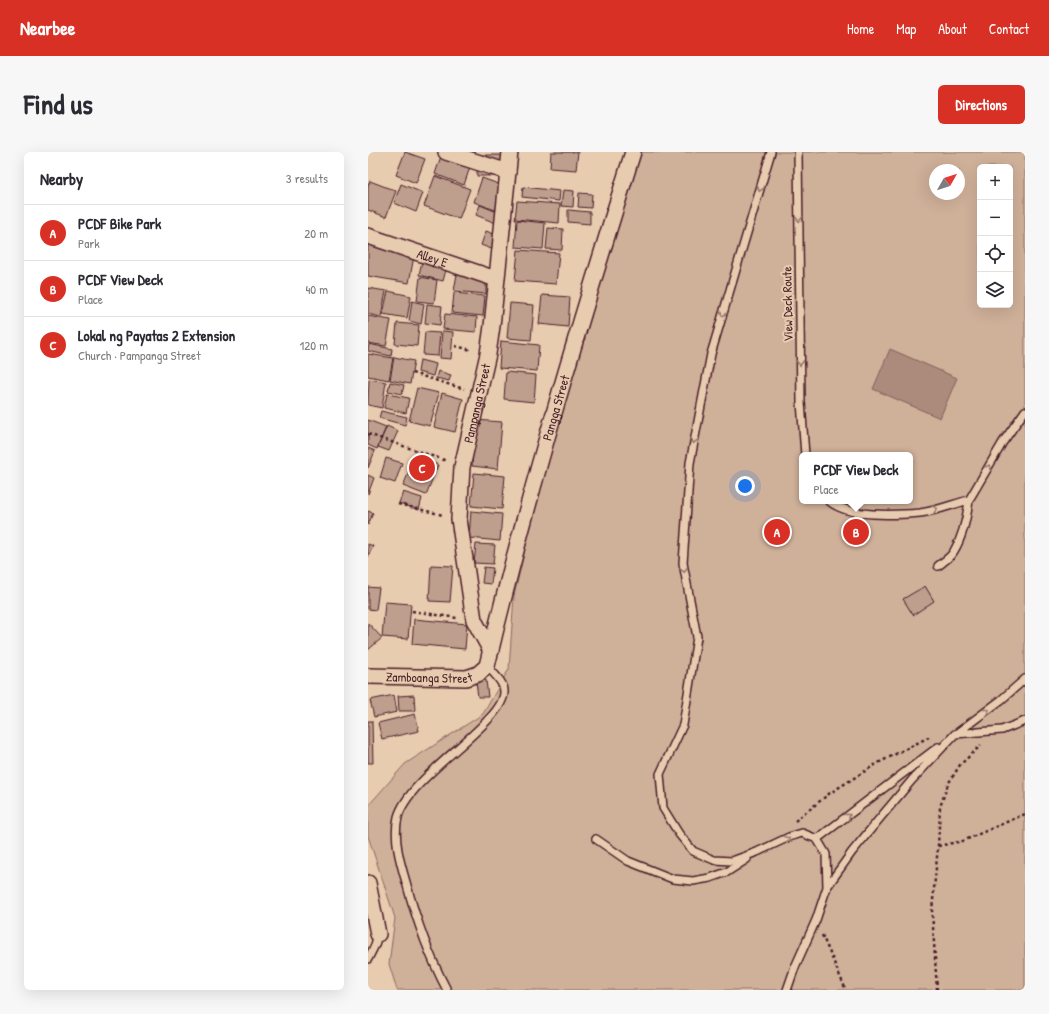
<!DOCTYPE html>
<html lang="en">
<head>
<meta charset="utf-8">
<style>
  body { margin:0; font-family:"Patrick Hand",sans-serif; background:#f7f7f7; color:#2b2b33 }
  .controls { position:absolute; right:12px; top:12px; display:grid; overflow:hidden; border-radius:6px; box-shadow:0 4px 16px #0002 }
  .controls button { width:36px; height:36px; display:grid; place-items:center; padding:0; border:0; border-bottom:1px solid #e1e1e2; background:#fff; color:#2b2b33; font:20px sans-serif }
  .compass { position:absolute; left:561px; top:12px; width:36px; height:36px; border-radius:50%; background:#fff; box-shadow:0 4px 16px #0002; rotate:51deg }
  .you { position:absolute; left:377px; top:334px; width:14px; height:14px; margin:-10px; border:3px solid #fff; border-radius:50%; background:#1a73e8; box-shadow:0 0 0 6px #1a73e833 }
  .badge { display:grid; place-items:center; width:26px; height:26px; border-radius:50%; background:#d93025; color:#fff; font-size:13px; font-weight:700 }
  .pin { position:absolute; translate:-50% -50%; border:2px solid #fff; box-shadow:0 1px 4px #0006 }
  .popup { position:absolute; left:431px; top:300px; width:114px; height:52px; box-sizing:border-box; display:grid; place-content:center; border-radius:6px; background:#fff; filter:drop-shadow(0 1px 3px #0005); font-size:13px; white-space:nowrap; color:#7c7c81 }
  .popup b { font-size:15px; color:#2b2b33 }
  .popup::after { content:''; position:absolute; left:50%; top:100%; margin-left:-8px; border:8px solid transparent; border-top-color:#fff }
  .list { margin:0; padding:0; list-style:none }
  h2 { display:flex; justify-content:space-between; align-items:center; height:52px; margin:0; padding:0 16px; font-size:17px }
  h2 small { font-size:13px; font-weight:400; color:#7c7c81 }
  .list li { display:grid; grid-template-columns:26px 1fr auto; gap:12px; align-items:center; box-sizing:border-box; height:56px; padding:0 16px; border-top:1px solid #e1e1e2 }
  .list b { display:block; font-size:15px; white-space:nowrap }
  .list p { margin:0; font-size:13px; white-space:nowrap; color:#7c7c81 }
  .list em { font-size:13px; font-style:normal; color:#7c7c81 }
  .icon { flex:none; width:22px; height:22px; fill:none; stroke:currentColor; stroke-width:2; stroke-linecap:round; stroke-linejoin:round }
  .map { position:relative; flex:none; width:657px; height:838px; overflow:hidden; border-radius:6px }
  header { display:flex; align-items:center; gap:24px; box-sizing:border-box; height:56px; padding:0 20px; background:#d93025; color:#fff }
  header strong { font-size:19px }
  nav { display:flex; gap:22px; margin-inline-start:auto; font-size:14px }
  .intro { display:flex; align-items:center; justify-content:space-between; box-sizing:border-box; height:96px; padding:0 24px }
  h1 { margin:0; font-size:28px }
  .button { padding:10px 18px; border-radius:6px; background:#d93025; color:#fff; font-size:14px; font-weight:700 }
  main { display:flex; gap:24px; padding:0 24px }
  aside { flex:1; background:#fff; border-radius:6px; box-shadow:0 4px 16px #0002 }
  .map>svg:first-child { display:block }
  .green { fill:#cfb099; stroke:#8c6862; fill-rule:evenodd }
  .water { fill:#ac8a7c; stroke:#855f5c }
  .building { fill:#be9e8d; stroke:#4a1f2b }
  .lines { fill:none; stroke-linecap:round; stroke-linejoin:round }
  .lane-casing { stroke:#4a1f2b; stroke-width:10 }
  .street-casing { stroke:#4a1f2b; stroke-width:18 }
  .path { stroke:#4a1f2b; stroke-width:2.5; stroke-dasharray:3 3; stroke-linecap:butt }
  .lane { stroke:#e8ccaf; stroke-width:7 }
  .street { stroke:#e8ccaf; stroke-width:15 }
  .oneway { stroke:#99766d }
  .labels { text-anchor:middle; stroke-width:4; stroke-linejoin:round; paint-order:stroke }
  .street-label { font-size:13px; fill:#4a1f2b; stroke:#e8ccaf }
</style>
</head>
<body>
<header>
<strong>Nearbee</strong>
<nav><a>Home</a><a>Map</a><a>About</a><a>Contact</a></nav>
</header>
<div class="intro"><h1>Find us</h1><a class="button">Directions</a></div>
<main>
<aside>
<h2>Nearby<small>3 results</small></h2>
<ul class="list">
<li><span class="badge">A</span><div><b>PCDF Bike Park</b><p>Park</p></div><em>20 m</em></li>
<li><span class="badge">B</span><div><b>PCDF View Deck</b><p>Place</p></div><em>40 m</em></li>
<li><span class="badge">C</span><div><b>Lokal ng Payatas 2 Extension</b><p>Church · Pampanga Street</p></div><em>120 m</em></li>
</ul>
</aside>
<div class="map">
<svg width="657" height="838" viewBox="0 0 657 838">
  <rect width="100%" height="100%" fill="#e8ccaf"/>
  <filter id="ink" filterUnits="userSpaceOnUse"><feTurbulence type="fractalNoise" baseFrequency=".025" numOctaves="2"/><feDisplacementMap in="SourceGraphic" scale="8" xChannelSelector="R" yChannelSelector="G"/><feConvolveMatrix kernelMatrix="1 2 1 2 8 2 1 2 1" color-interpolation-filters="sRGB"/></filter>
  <g filter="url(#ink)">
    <path class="green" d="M 272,0 L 657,0 L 657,838 L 29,838 L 21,812 L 27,766 L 0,684 L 0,654 L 37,612 L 115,562 L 141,517 L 146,444 L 176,316 ZM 612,15 L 642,15 L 642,153 L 612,153 ZM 567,18 L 591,18 L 591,42 L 567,42 ZM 434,303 L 542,303 L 542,349 L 434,349 Z"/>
    <path class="water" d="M 522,197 L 589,226 L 572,266 L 505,237 Z"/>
    <path class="building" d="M 37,0 L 57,7 L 48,31 L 28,23 Z
      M 183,0 L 210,0 L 208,18 L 182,16 Z
      M 109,3 L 136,3 L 136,24 L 109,24 Z
      M 73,4 L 102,15 L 96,33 L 67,22 Z
      M 67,24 L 102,37 L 91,67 L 56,54 Z
      M 114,26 L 136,34 L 127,58 L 106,50 Z
      M 2,29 L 28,39 L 18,65 L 0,58 L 0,34 Z
      M 33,32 L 55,41 L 48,60 L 26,51 Z
      M 155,35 L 192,39 L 191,49 L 154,45 Z
      M 195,38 L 206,39 L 205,55 L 193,54 Z
      M 211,41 L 224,42 L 223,56 L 210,55 Z
      M 149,49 L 192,52 L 191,71 L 147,67 Z
      M 112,53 L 134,62 L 130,72 L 108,63 Z
      M 200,58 L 222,60 L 222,72 L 200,70 Z
      M 149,68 L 177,71 L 175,97 L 147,95 Z
      M 180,76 L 195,77 L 194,98 L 178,97 Z
      M 118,79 L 131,84 L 126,98 L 113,93 Z
      M 0,89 L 46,104 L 41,131 L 0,124 Z
      M 150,98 L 191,101 L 188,132 L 147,129 Z
      M 55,104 L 80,110 L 75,129 L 51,123 Z
      M 89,122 L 118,128 L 118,142 L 86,139 Z
      M 52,125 L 69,128 L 66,151 L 49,149 Z
      M 0,136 L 18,139 L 13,165 L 0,162 Z
      M 20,139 L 43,144 L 39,166 L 15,162 Z
      M 86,141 L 117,144 L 115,164 L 84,161 Z
      M 174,143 L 202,145 L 200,175 L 171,172 Z
      M 44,149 L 56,152 L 53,172 L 41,169 Z
      M 142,151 L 166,153 L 163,188 L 139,186 Z
      M 59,152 L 74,154 L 72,173 L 57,171 Z
      M 77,162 L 109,165 L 108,180 L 75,177 Z
      M 0,164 L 23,168 L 18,194 L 0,191 Z
      M 29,171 L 51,173 L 49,194 L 27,192 Z
      M 74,179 L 85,180 L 83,207 L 72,206 Z
      M 57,180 L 72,181 L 70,204 L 55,203 Z
      M 133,189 L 171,193 L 169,219 L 131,216 Z
      M 1,192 L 24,197 L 23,204 L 0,199 Z
      M 0,202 L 25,206 L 21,228 L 0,224 Z
      M 26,205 L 46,209 L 42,232 L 22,228 Z
      M 52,208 L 68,212 L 65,224 L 50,220 Z
      M 70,219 L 83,223 L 81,229 L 68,226 Z
      M 138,220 L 168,223 L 166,250 L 136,247 Z
      M 1,227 L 18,230 L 14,256 L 0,253 Z
      M 22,230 L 36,233 L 34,242 L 20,239 Z
      M 49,236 L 71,241 L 62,274 L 41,269 Z
      M 74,241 L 95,247 L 87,280 L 66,275 Z
      M 19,242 L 41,246 L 38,261 L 16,256 Z
      M 13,259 L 39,265 L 37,273 L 11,266 Z
      M 0,268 L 18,275 L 9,297 L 0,293 Z
      M 107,268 L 134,270 L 130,317 L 104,314 Z
      M 19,274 L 30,279 L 21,299 L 10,295 Z
      M 0,296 L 7,299 L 0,316 Z
      M 48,303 L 70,313 L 58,343 L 35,334 Z
      M 18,306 L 34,311 L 27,331 L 12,326 Z
      M 106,321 L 137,324 L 134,357 L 103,354 Z
      M 0,323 L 6,326 L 0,342 Z
      M 35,340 L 54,346 L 51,358 L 31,351 Z
      M 0,359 L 5,361 L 0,373 Z
      M 103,359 L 134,362 L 132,389 L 101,386 Z
      M 0,392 L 5,394 L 0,405 Z
      M 108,392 L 127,393 L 125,412 L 106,411 Z
      M 63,413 L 85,414 L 82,450 L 61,449 Z
      M 116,415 L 125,416 L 123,432 L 114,431 Z
      M 557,434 L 566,449 L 545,463 L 535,447 Z
      M 0,435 L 11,436 L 8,458 L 0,457 Z
      M 17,450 L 43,452 L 40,487 L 14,485 Z
      M 46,467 L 99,472 L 97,497 L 44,492 Z
      M 0,471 L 14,486 L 0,498 Z
      M 118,528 L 120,545 L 110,545 L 108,529 Z
      M 26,543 L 29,560 L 6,565 L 2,548 Z
      M 46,543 L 47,559 L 31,559 L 30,544 Z
      M 47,562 L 51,579 L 14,587 L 10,571 Z
      M 0,569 L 4,569 L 5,611 L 0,611 Z"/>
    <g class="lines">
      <g class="lane-casing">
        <path id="lane" d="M 403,0 L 343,202 L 322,311 L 315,411 L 329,485 L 315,573 L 292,622 L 295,656 L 311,682 L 325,699 L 346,708 L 364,709 L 389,700 L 421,685 L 434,681 L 449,687 L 458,702 L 459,735
          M 430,0 L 433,250 L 437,303
          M 461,349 C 481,366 528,363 552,361 C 569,359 585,352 601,348 L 635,290 L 657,259
          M 570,414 C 575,410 583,405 586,399 C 595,384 599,365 601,348
          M 587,582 L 634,578 L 657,569
          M 585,584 L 633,548 L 657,527
          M 228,687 L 260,709 L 305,727 L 325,729 L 342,726 L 359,720 L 379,707
          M 449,687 L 570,595
          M 0,807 L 7,793 L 10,782
          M 79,838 C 61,804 48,767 38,730 C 32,710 25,686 30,665 C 41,623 138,570 136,539 C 136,530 125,521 119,514
          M 419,838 L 427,815 L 448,768 L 459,735 L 484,700 L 512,666 L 544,628 L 587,582"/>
      </g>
      <g class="street-casing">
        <g id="street">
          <path d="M 78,0 L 140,20"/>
          <path id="s1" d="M 0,84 L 128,127"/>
          <path id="s2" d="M 123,499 L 106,468 L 91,367 L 94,315 L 120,202 L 124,174 L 142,0"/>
          <path id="s3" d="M 0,524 L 98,526 L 110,522 L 119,514 C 160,341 212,170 265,0"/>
          <path d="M 0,731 L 10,782"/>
        </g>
      </g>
      <path class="path" d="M 87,194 L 104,198
        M 44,221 L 96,237
        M 0,282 L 79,309
        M 30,352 L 75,363
        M 44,459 L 89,466
        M 427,669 L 462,641 L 510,611 L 561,585
        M 570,694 L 595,689 L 657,662
        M 454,783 L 478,838
        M 569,838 L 564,759 L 570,694 L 572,655 L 580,632 L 592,613 L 613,593"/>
      <use href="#lane" class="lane"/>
      <use href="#street" class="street"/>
    </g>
    <defs><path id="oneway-chevron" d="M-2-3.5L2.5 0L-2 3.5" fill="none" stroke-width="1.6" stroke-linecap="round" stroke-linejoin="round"/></defs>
    <g class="oneway">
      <use href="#oneway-chevron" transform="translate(392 37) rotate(107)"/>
      <use href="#oneway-chevron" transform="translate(431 67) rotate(90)"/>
      <use href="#oneway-chevron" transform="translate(355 162) rotate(107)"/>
      <use href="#oneway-chevron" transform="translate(432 211) rotate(89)"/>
      <use href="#oneway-chevron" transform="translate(326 289) rotate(101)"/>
      <use href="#oneway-chevron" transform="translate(621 315) rotate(-59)"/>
      <use href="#oneway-chevron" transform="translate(567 357) rotate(-14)"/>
      <use href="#oneway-chevron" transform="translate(316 418) rotate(80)"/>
      <use href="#oneway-chevron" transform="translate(619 559) rotate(-38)"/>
      <use href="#oneway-chevron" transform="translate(480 664) rotate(-37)"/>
      <use href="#oneway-chevron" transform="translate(419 687) rotate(-22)"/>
    </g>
  </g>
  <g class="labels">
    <g class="street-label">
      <text dy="5" stroke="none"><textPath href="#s1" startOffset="68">Alley E</textPath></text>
      <text transform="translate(419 152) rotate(-91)" y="5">View Deck Route</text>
      <text dy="5" stroke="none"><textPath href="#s2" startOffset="255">Pampanga Street</textPath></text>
      <text dy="5" stroke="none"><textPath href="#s3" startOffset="390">Pangga Street</textPath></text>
      <text dy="5" stroke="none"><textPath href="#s3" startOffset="61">Zamboanga Street</textPath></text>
    </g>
  </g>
</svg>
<div class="controls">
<button>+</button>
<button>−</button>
<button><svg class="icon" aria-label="locate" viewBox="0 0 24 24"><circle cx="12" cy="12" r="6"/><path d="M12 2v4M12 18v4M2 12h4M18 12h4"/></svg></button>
<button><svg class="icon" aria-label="layers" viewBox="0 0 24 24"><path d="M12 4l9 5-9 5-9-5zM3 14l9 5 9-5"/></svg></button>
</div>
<svg class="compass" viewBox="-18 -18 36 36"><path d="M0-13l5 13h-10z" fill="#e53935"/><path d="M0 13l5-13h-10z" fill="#7c7c81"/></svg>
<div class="you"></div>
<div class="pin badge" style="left:409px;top:380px">A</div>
<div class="pin badge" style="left:488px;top:380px">B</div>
<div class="popup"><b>PCDF View Deck</b>Place</div>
<div class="pin badge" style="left:54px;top:316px">C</div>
</div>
</main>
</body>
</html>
